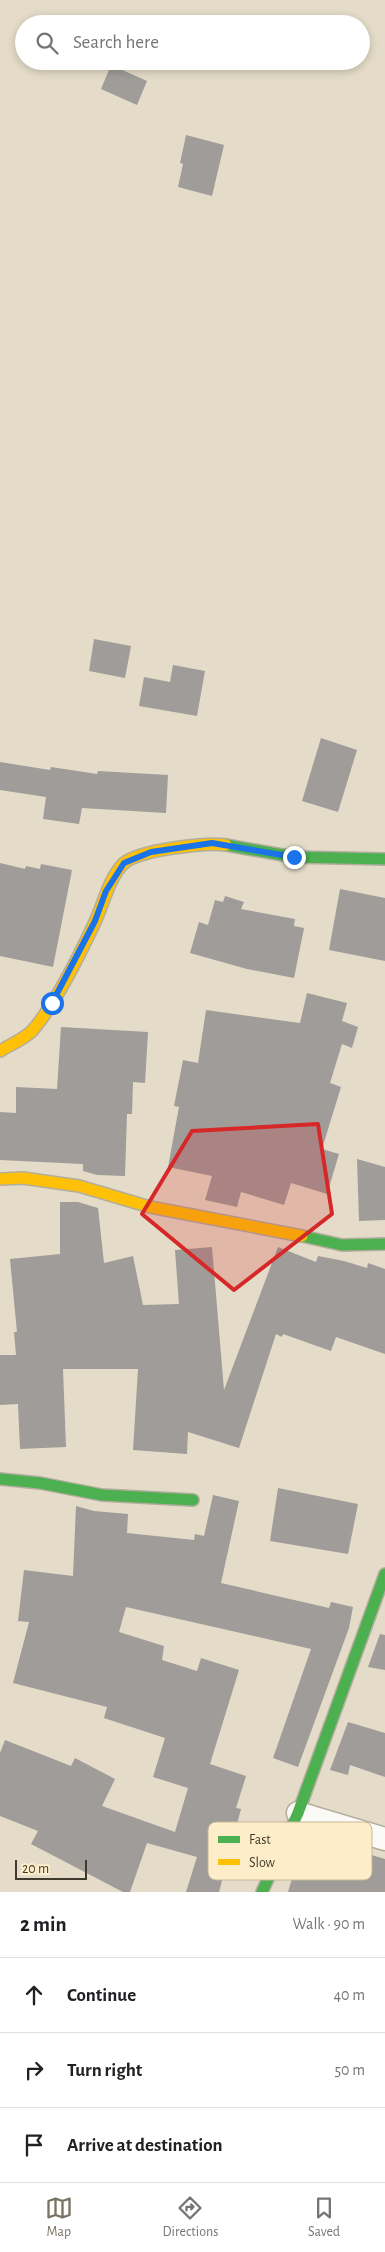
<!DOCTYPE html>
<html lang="en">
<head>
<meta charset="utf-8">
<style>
  body { margin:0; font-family:"Alegreya Sans",sans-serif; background:#f2f2f2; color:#202124 }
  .scale { position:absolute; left:15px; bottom:12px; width:72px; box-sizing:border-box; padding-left:5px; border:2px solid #403a2c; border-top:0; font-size:14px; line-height:18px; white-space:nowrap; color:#403a2c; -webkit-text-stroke:4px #feedc9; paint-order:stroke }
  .stop { position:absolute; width:15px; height:15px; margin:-11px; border:4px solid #1a73e8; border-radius:50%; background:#fff }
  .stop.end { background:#1a73e8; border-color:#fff; box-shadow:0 1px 5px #0008 }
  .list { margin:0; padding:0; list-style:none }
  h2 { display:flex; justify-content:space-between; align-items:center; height:65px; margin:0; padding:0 20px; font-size:21px }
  h2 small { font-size:16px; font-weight:400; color:#757577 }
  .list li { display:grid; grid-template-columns:32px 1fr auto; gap:15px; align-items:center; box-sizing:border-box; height:75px; padding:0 20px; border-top:1px solid #e0e0e0 }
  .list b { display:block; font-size:19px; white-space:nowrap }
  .list em { font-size:16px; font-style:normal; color:#757577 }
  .icon { flex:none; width:28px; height:28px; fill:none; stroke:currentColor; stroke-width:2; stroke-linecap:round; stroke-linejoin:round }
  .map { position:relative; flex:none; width:385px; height:1892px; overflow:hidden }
  .search { position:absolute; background:#fff; box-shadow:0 2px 8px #0003; left:15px; right:15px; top:15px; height:55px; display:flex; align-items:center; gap:12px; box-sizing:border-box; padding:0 18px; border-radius:28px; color:#757577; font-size:19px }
  .sheet { height:290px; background:#fff }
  nav { display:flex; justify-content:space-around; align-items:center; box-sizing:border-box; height:70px; border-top:1px solid #e0e0e0; background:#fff; font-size:14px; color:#757577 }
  nav a { display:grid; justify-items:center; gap:2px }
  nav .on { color:#797363 }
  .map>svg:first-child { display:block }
  .building { fill:#9f9c99 }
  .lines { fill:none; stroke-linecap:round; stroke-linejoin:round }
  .street-casing { stroke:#b3ad9e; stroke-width:25 }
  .fast-casing { stroke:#b3ad9e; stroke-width:14 }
  .slow-casing { stroke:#b3ad9e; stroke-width:14 }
  .street { stroke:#fbfaf7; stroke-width:22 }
  .fast { stroke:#4caf50; stroke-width:11 }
  .slow { stroke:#ffc107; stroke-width:11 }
  .route { stroke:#1a73e8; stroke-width:6 }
  .marked { fill:#d62828; fill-opacity:0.2; stroke:#d62828; stroke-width:4; stroke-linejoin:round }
  .key { fill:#feedc9; stroke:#c5b79a; stroke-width:1 }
  .key-label { font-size:14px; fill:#403a2c }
</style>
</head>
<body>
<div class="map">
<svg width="385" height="1892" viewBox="0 0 385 1892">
  <rect width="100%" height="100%" fill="#e4dcc8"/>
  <path class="building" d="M 111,65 L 147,81 L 137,105 L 101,89 Z
    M 186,135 L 224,145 L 212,196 L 178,187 L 183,164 L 180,163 Z
    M 94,639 L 131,646 L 125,678 L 89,671 Z
    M 173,665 L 205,671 L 197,716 L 139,706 L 144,677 L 170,682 Z
    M 321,738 L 357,750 L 338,812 L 302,801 Z
    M 0,762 L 50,770 L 51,767 L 97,774 L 98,771 L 168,775 L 166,813 L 82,808 L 79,824 L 43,819 L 46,797 L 0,790 Z
    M 0,863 L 25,869 L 26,866 L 40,869 L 41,864 L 72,870 L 53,967 L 0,956 Z
    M 340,889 L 385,898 L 385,961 L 329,950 Z
    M 225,896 L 244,902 L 241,909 L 295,919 L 294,926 L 304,928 L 294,978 L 247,969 L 190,953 L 199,922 L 208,925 L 215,900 L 223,902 Z
    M 307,993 L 347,1003 L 342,1021 L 358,1027 L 352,1048 L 342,1044 L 330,1083 L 341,1087 L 322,1149 L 339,1154 L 327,1194 L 291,1183 L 284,1205 L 241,1192 L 237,1207 L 205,1200 L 212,1176 L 168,1167 L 179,1107 L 174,1106 L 183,1060 L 198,1063 L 206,1010 L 300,1023 Z
    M 61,1027 L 148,1032 L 145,1083 L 133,1082 L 132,1114 L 127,1114 L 125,1176 L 97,1175 L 83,1171 L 83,1164 L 0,1160 L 0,1112 L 16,1113 L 16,1087 L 57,1089 Z
    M 357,1159 L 385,1167 L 385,1220 L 359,1221 Z
    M 60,1202 L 78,1202 L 98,1208 L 104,1263 L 133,1256 L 143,1305 L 179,1304 L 175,1250 L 212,1247 L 224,1390 L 278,1247 L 316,1262 L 318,1256 L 344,1261 L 367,1268 L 368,1263 L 385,1269 L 385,1354 L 336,1337 L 331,1351 L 283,1334 L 282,1337 L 276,1334 L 239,1448 L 188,1432 L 187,1454 L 133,1450 L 138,1369 L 63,1369 L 66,1447 L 20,1449 L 18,1404 L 0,1405 L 0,1355 L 16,1355 L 14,1332 L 17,1332 L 10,1259 L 60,1254 Z
    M 278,1488 L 358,1504 L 348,1554 L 270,1541 Z
    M 213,1495 L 239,1501 L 221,1583 L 329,1608 L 331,1602 L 353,1607 L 349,1628 L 298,1767 L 273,1758 L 311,1649 L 126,1607 L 119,1632 L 164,1646 L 162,1660 L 197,1671 L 201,1658 L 239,1670 L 210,1764 L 246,1776 L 236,1808 L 241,1809 L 219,1892 L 186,1892 L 197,1857 L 147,1843 L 130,1892 L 123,1892 L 31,1844 L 38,1831 L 0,1816 L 0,1753 L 5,1740 L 71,1766 L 75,1758 L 115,1779 L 102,1806 L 175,1832 L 188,1788 L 153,1777 L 165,1738 L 104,1718 L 107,1707 L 13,1683 L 29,1622 L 18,1621 L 24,1570 L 73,1576 L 76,1506 L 94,1511 L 128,1514 L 127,1533 L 194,1540 L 195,1534 L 204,1536 Z
    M 380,1634 L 385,1635 L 385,1670 L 368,1667 Z
    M 348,1722 L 385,1733 L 385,1777 L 350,1765 L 348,1775 L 330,1770 Z
    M 302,1845 L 355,1861 L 358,1851 L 385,1859 L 385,1892 L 288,1892 Z"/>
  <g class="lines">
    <g class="street-casing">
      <path id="street" d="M 298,1813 L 385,1839"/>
    </g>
    <g class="fast-casing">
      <path id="fast" d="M 226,845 L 294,857 L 385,859
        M 302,1236 L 342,1245 L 385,1244
        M 0,1479 L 40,1483 L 102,1495 L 193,1500
        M 262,1892 L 298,1813 L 385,1574"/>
    </g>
    <g class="slow-casing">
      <path id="slow" d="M 0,1051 C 10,1045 24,1039 32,1031 C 55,1005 80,954 95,922 C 104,903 108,880 123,864 C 137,850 207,842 226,845
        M 0,1179 L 23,1178 L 79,1186 L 150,1207 L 302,1236"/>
    </g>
    <use href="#street" class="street"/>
    <use href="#fast" class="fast"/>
    <use href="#slow" class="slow"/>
  </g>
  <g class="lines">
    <path class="route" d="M 52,1003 L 95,921 L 106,891 L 124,863 L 151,852 L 212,843 L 294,857"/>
  </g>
  <path class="marked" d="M 318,1124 L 332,1214 L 234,1290 L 142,1214 L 192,1131 Z"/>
  <rect x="208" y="1822" width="164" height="58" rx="8" class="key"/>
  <rect x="218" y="1836" width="22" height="7" fill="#4caf50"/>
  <rect x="218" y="1859" width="22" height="6" fill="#ffc107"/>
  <g class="key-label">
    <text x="249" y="1844">Fast</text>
    <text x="249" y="1867">Slow</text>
  </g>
</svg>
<div class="scale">20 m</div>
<div class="stop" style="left:52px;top:1003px"></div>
<div class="stop end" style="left:294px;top:857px"></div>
<div class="search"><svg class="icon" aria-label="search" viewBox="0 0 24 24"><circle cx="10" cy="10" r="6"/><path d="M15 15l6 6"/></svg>Search here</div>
</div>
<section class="sheet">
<h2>2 min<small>Walk · 90 m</small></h2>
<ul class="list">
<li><svg class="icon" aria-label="ahead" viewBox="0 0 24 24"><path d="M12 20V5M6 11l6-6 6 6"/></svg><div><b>Continue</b></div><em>40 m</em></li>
<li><svg class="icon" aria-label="right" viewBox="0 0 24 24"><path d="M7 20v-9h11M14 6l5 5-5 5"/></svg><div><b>Turn right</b></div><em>50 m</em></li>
<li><svg class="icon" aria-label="arrive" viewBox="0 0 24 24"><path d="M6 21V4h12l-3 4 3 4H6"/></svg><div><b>Arrive at destination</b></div></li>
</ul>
</section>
<nav>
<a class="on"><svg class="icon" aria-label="map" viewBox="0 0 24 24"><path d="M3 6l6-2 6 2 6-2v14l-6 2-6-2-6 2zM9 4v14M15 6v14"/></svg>Map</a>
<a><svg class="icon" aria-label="directions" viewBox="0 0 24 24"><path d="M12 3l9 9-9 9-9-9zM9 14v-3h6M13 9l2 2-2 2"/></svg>Directions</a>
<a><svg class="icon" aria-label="saved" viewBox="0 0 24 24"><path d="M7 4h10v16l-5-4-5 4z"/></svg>Saved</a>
</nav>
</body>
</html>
